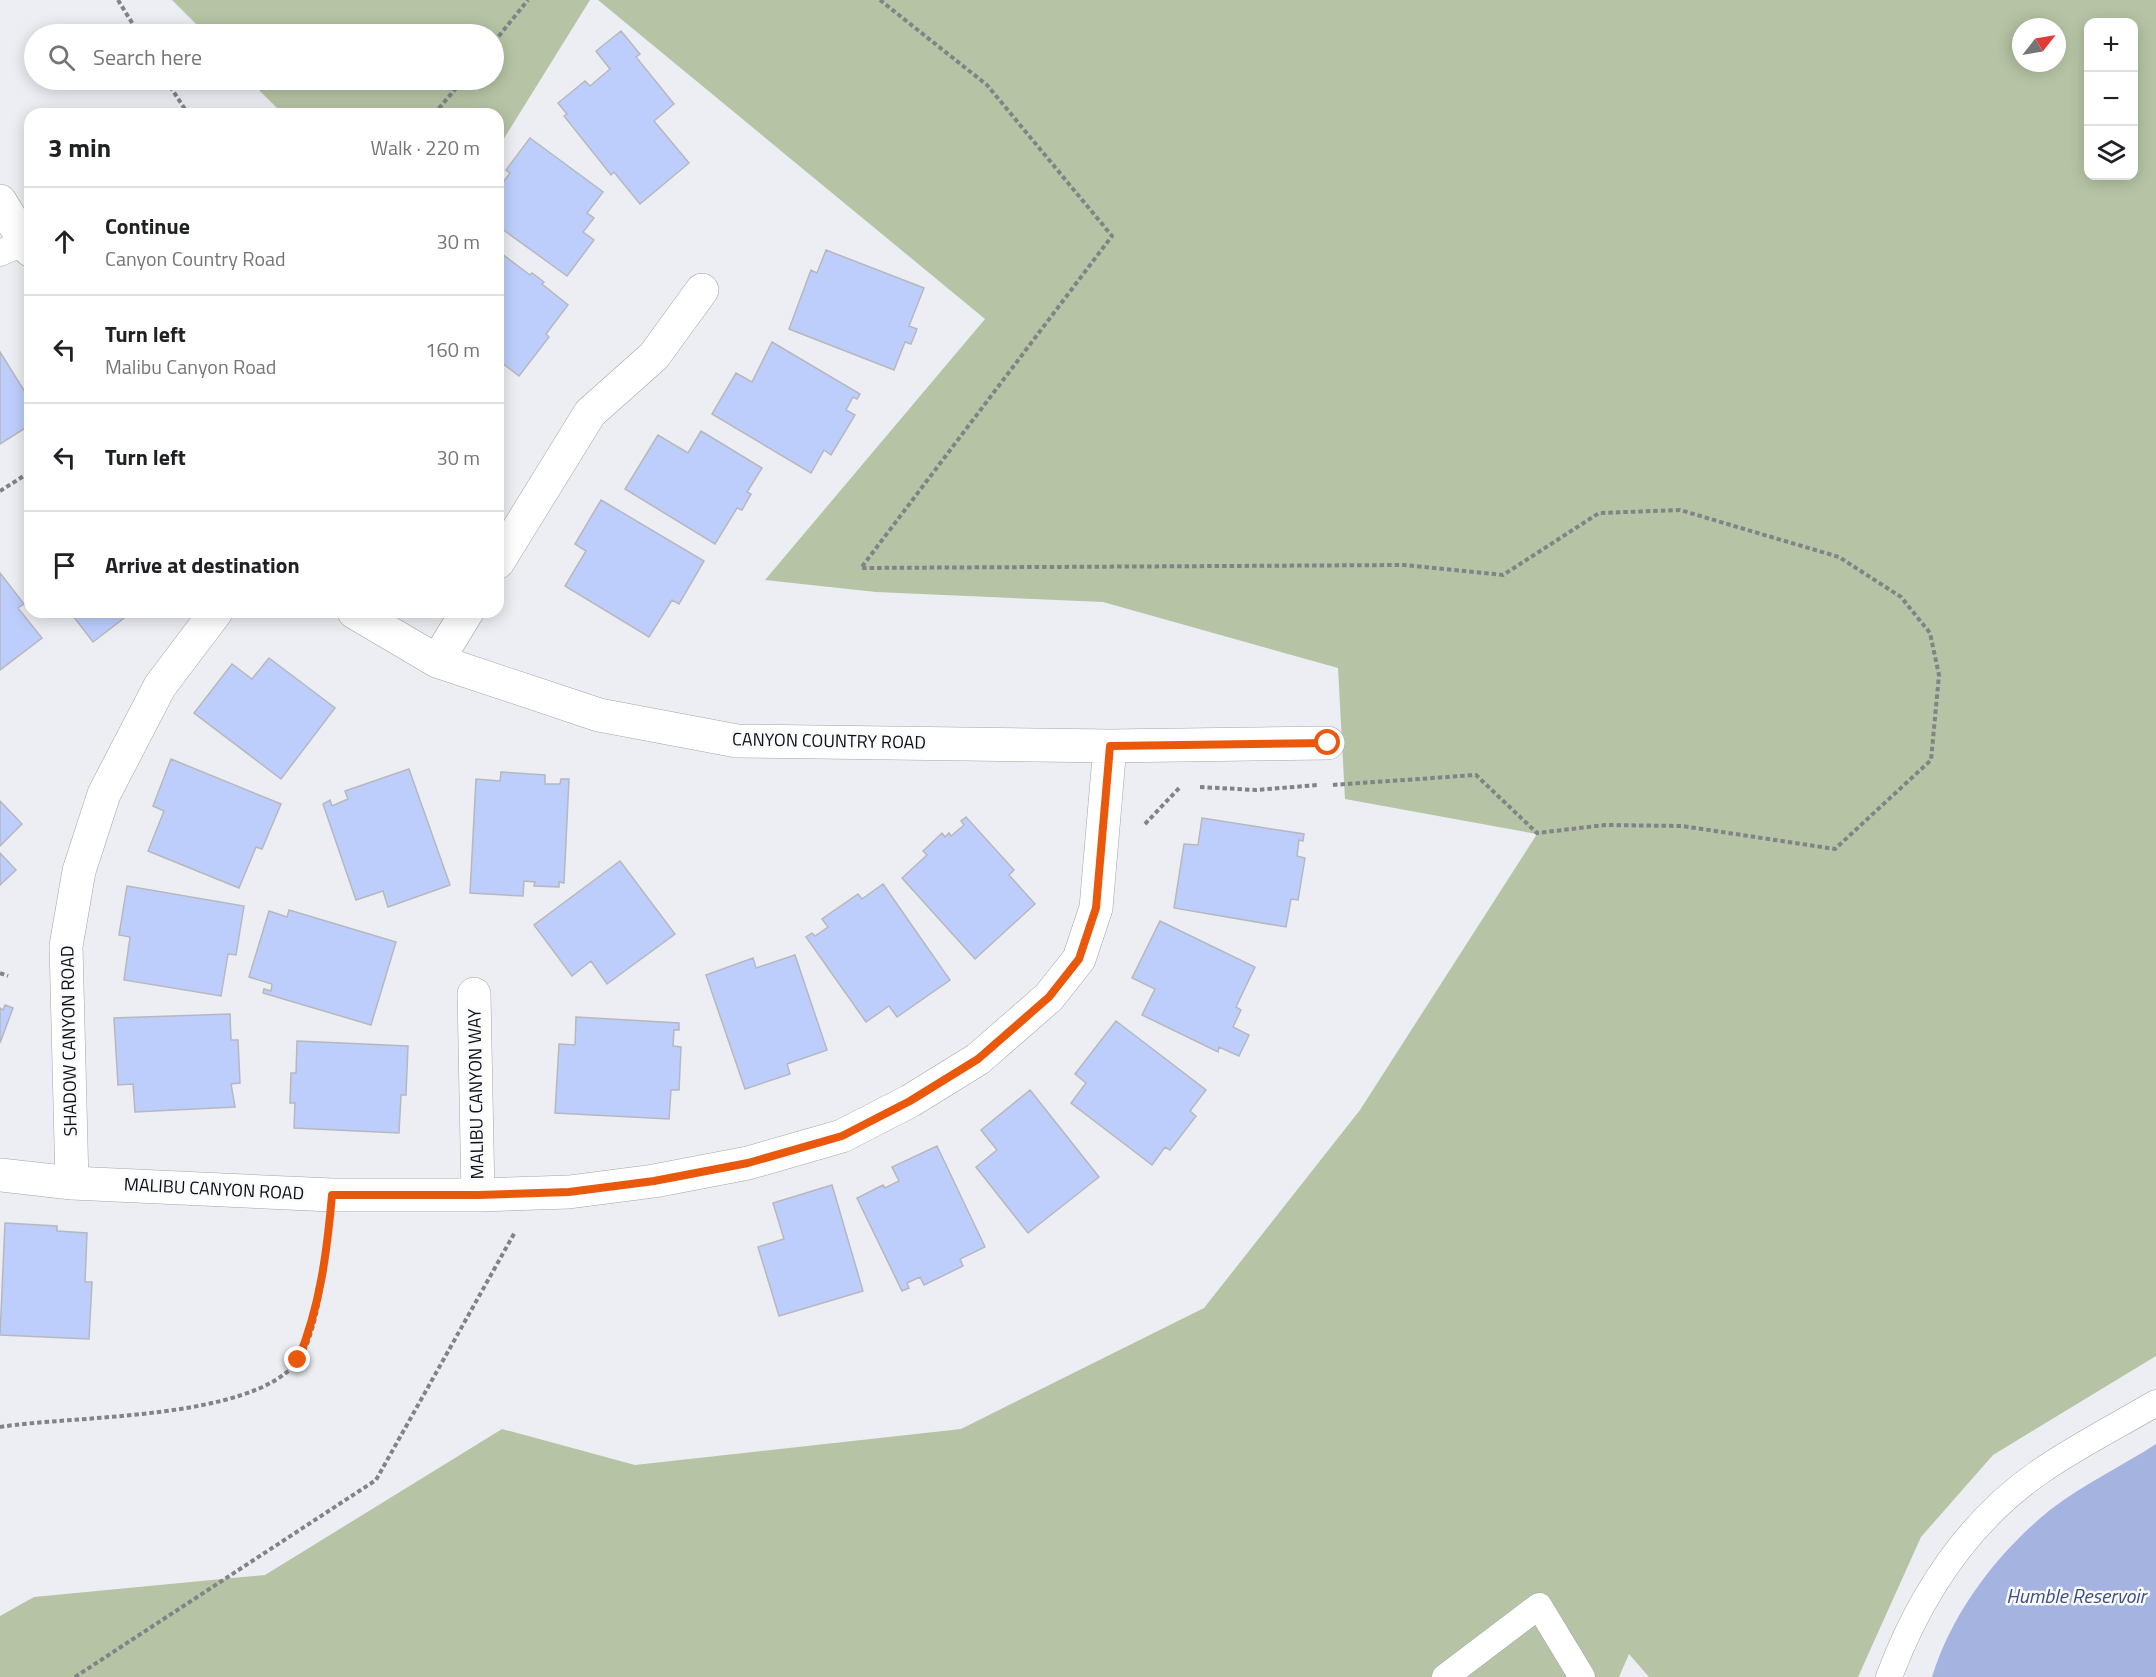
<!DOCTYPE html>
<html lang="en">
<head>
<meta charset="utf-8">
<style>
  body { margin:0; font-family:"Titillium Web",sans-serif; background:#f6f6f6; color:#202124 }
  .controls { position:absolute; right:18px; top:18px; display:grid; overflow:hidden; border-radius:12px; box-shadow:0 3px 15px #0003 }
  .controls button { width:54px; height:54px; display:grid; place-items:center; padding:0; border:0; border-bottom:2px solid #e0e0e0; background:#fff; color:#202124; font:30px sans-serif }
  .compass { position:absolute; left:2012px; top:18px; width:54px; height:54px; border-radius:50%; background:#fff; box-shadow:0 3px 15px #0003; rotate:59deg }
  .stop { position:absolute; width:18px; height:18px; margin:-14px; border:4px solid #ea580c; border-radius:50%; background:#fff }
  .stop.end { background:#ea580c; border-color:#fff; box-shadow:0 2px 6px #0008 }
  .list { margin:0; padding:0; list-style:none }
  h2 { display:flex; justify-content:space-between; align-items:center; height:78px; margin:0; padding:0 24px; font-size:26px }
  h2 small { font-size:20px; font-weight:400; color:#757577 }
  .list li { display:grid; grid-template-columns:39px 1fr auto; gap:18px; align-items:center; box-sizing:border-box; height:108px; padding:0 24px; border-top:2px solid #e0e0e0 }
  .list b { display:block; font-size:22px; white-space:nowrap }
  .list p { margin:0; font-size:20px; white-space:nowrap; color:#757577 }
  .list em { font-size:20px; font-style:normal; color:#757577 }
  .icon { flex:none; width:33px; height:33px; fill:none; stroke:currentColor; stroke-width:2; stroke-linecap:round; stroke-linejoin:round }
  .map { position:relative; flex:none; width:2156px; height:1677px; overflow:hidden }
  .search { position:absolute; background:#fff; box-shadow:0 3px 15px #0003; left:24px; top:24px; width:480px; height:66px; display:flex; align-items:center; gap:15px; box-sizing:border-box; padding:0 21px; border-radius:33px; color:#757577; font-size:22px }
  .panel { position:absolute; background:#fff; box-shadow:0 3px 15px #0003; left:24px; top:108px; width:480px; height:510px; border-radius:18px }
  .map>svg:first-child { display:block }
  .green { fill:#b6c4a5; fill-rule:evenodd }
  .water { fill:#a4b3e0 }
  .building { fill:#becefc; stroke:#b6b8bd; stroke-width:1.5 }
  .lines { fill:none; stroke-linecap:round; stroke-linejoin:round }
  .lane-casing { stroke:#a3a5aa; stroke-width:27 }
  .street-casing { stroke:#a3a5aa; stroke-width:34 }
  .path { stroke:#818386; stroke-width:4; stroke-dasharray:4.5 3; stroke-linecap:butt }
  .lane { stroke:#fff; stroke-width:26 }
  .street { stroke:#fff; stroke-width:33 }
  .route { stroke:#ea580c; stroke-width:8 }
  .labels { text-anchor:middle; stroke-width:5; stroke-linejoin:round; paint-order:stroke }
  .street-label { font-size:18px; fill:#0e0f10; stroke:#fafbfe }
  .water-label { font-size:20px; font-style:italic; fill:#3d4c86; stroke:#fafbfe }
</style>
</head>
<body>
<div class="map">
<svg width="2156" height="1677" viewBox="0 0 2156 1677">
  <rect width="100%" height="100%" fill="#eceef3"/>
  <path class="green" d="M 172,0 L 590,0 L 498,148 L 498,114 L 283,114 L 249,80 L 494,80 L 494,34 L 206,34 Z
    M 598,0 L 2156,0 L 2156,1356 L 1993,1455 L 1921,1537 L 1858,1677 L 1649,1677 L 1629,1654 L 1619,1677 L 0,1677 L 0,1616 L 34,1597 L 265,1575 L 502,1429 L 635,1465 L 961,1429 L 1204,1308 L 1360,1110 L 1537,834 L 1345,799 L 1338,668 L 1103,602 L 876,592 L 765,580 L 985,319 ZM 2088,22 L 2134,22 L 2134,176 L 2088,176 ZM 2021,27 L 2057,27 L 2057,63 L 2021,63 Z"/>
  <path class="water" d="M 2156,1444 L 2156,1677 L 1932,1677 C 1952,1612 1998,1552 2050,1510 C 2082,1485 2122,1466 2156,1444 Z"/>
  <path class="building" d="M 621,31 L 640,54 L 636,57 L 674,104 L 654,121 L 689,163 L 640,204 L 614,172 L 611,175 L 564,116 L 567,114 L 558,103 L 585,81 L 590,86 L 610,69 L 596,51 Z
    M 530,138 L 603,192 L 587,213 L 594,218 L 583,232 L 594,240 L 567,276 L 498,226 L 498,181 L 502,184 L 510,173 L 506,170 Z
    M 826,250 L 924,288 L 909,326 L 917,329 L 911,344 L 905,342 L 894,370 L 789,329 L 811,270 L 817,273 Z
    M 498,251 L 530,275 L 532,273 L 544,282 L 542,284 L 568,305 L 546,334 L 549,337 L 519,376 L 498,360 Z
    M 772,342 L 860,394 L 857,399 L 853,397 L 846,410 L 855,415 L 831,455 L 824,450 L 811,473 L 712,414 L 736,373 L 752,382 Z
    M 0,352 L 30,400 L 30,425 L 0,444 Z
    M 701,431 L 762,468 L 747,492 L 751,494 L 742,510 L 737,508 L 715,544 L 625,489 L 658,435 L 688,453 Z
    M 601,500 L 704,561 L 679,604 L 672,600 L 649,637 L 565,586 L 586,551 L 575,544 Z
    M 0,573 L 24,604 L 18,608 L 42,638 L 0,670 Z
    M 70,612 L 132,612 L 93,642 Z
    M 269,658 L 335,708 L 281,779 L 194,713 L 232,664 L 252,679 Z
    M 171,759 L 281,804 L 262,849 L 256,847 L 239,888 L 148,851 L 164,811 L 153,806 Z
    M 409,769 L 450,885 L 388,907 L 383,891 L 356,900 L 323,804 L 330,800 L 332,806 L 348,799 L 345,791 Z
    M 501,772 L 545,775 L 545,784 L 560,784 L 561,779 L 569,779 L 564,883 L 559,882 L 559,887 L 534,886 L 535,882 L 524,881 L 523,896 L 470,893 L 476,779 L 500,781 Z
    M 0,801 L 22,824 L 0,846 Z
    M 966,817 L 1014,870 L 1009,875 L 1035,904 L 975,959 L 902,878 L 927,855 L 923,851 L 942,833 L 945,837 L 949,833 L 951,836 L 964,825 L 961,821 Z
    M 1202,818 L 1304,834 L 1303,841 L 1299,840 L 1297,856 L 1305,858 L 1298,900 L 1291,899 L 1286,927 L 1174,908 L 1184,844 L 1198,845 Z
    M 0,853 L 16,870 L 0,885 Z
    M 620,861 L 675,934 L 607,984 L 591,961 L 572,976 L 534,925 Z
    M 883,884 L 950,980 L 897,1017 L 889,1006 L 866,1022 L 806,937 L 812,933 L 815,936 L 828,927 L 822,919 L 858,894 L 862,899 Z
    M 127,886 L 244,906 L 236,955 L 228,954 L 221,996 L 124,980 L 130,937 L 119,935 Z
    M 289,910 L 396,942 L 371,1025 L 263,993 L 264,989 L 271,991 L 272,984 L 249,977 L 269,911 L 287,917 Z
    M 1160,921 L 1255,967 L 1236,1007 L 1241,1010 L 1233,1027 L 1249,1035 L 1239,1056 L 1219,1047 L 1218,1052 L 1142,1015 L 1155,989 L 1132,978 Z
    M 795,955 L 827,1050 L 787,1064 L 790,1074 L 745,1089 L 706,975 L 753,958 L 756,968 Z
    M 5,1005 L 13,1008 L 0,1043 L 0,1008 L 3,1010 Z
    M 230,1014 L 231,1040 L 238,1040 L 240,1083 L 231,1084 L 235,1107 L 135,1112 L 133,1084 L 118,1085 L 114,1018 Z
    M 576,1017 L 679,1023 L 679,1030 L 674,1030 L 673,1046 L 681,1047 L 679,1090 L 671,1090 L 669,1119 L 555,1113 L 559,1044 L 575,1045 Z
    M 1116,1021 L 1206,1090 L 1190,1111 L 1196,1116 L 1170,1150 L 1165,1147 L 1152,1165 L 1071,1103 L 1086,1083 L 1075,1074 Z
    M 297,1041 L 408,1046 L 406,1095 L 401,1095 L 399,1133 L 294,1128 L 295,1103 L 290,1103 L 291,1073 L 296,1073 Z
    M 1030,1090 L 1099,1177 L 1028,1233 L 976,1167 L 997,1150 L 981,1130 Z
    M 937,1146 L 985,1247 L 960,1259 L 963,1266 L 924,1285 L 920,1277 L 907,1283 L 909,1288 L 902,1291 L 857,1198 L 883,1185 L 885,1188 L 899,1181 L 892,1167 Z
    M 832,1185 L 863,1291 L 779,1316 L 758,1247 L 784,1239 L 773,1203 Z
    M 5,1223 L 57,1226 L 57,1231 L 87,1233 L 85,1282 L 92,1282 L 89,1339 L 0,1335 Z"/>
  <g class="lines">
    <g class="lane-casing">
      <path id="lane" d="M 0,253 L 25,242
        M 1445,1677 L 1539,1606 L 1582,1677
        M 1889,1677 C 1919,1597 1967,1523 2038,1473 C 2075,1447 2117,1426 2156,1403"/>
    </g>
    <g class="street-casing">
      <path id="street" d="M 0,201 L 30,250
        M 498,562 L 590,413 L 654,356 L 702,290
        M 354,612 L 437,661 L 599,715 L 737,741 L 1110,746 L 1328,743
        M 437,661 L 467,612
        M 474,994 L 478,1195
        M 0,1175 L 72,1183 L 332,1195 L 478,1195 L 569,1192 L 654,1181 L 748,1163 L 842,1136 L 910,1101 L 978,1059 L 1049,997 L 1079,959 L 1096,908 L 1110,746
        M 72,1183 L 66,946 L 79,871 L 104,794 L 160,686 L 216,612"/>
    </g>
    <path class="path" d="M 118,0 L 139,34
      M 880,0 L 987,85 L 1112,236 L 861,568 L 1404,565 L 1503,575 L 1599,513 L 1680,510 L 1839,557 L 1901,597 L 1930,633 L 1939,675 L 1931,760 L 1835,849 L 1682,826 L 1605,825 L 1537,833 L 1476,775 L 1332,785
      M 494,42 L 528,0
      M 166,80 L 188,114
      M 434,114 L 463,80
      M 0,491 L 30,472
      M 1200,787 L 1256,790 L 1318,785
      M 1145,824 L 1181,786
      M 0,973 L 8,976
      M 0,1427 C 73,1415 251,1421 298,1361 C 316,1338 326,1263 329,1233
      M 75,1677 L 376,1480 L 515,1232"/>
    <use href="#lane" class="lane"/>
    <use href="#street" class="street"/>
  </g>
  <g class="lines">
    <path class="route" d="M 298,1360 C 320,1307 327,1252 332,1195 L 478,1195 L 569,1192 L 654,1181 L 748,1163 L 842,1136 L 910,1101 L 978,1059 L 1049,997 L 1079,959 L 1096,908 L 1110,746 L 1328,743"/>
  </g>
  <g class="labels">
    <g class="street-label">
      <text transform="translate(829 741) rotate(1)" y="6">CANYON COUNTRY ROAD</text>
      <text transform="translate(69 1041) rotate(-91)" y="6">SHADOW CANYON ROAD</text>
      <text transform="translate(476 1094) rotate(-91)" y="6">MALIBU CANYON WAY</text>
      <text transform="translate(214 1189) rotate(3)" y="6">MALIBU CANYON ROAD</text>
    </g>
    <g class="water-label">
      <text x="2076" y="1603">Humble Reservoir</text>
    </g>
  </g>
</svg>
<div class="controls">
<button>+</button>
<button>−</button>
<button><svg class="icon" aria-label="layers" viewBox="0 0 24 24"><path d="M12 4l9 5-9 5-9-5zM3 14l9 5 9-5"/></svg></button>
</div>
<svg class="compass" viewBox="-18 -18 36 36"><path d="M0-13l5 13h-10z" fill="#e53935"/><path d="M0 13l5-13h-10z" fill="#757577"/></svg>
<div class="stop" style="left:1328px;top:743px"></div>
<div class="stop end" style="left:298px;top:1360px"></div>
<div class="search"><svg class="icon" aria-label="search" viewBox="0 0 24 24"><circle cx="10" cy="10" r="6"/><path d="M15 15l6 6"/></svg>Search here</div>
<section class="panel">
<h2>3 min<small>Walk · 220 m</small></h2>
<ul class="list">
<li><svg class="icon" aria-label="ahead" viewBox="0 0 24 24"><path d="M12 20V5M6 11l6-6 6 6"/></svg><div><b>Continue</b><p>Canyon Country Road</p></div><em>30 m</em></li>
<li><svg class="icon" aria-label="left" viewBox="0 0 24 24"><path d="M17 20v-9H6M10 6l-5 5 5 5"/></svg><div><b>Turn left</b><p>Malibu Canyon Road</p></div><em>160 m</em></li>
<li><svg class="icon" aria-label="left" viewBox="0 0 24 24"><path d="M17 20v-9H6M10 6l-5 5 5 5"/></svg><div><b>Turn left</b></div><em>30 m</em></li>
<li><svg class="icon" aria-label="arrive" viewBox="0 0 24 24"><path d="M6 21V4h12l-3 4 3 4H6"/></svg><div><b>Arrive at destination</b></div></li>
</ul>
</section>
</div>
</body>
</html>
